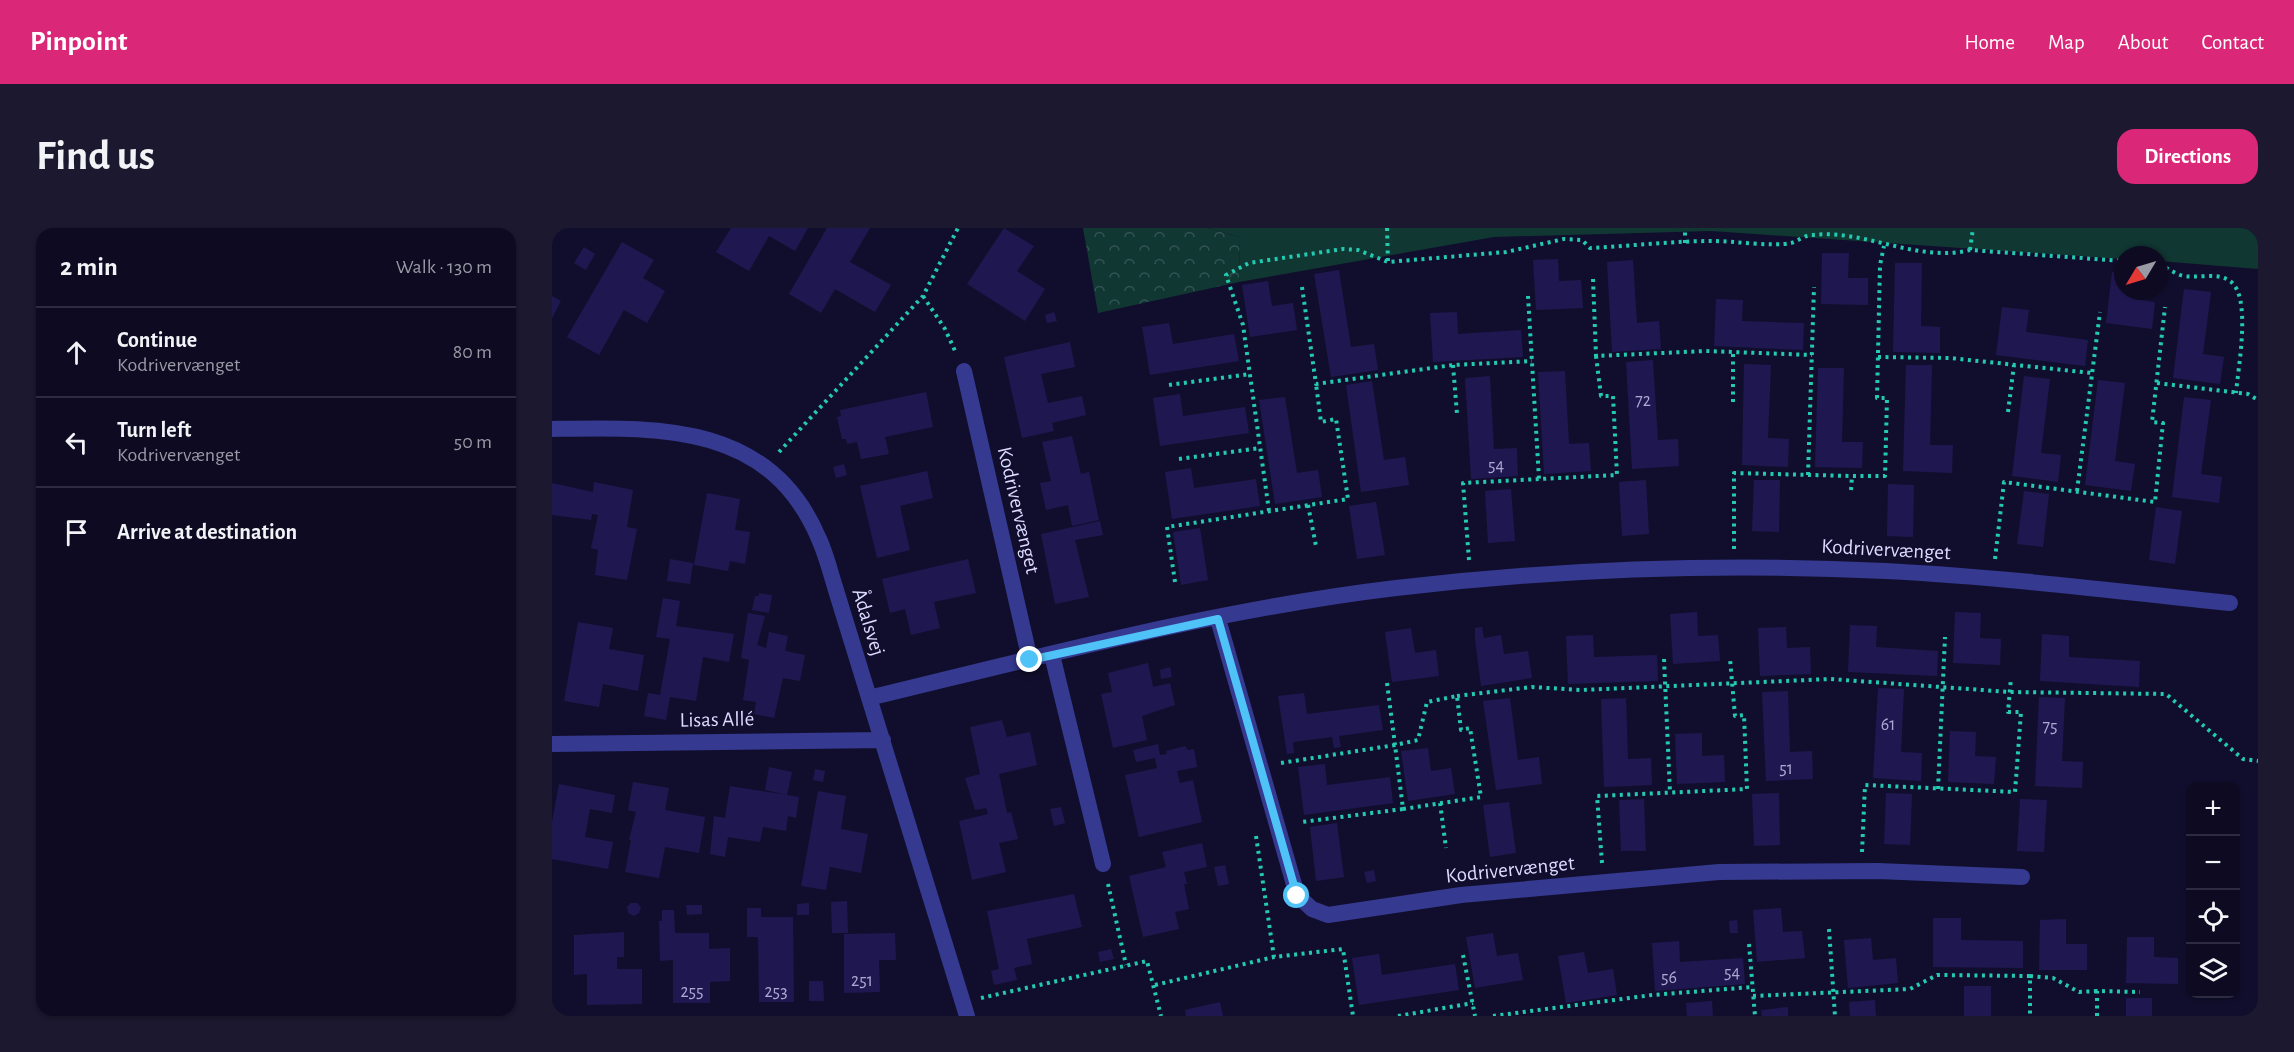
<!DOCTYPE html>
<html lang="en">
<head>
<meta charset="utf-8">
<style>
  body { margin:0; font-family:"Alegreya Sans",sans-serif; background:#1b182f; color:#f1f3f6 }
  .controls { position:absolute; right:18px; bottom:18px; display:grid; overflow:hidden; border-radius:12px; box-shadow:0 2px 4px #0004 }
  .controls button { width:54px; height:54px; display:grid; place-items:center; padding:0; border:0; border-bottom:2px solid #2d2b40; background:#0d0a22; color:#f1f3f6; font:30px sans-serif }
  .compass { position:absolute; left:1562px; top:18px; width:54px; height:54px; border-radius:50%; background:#0d0a22; box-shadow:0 2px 4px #0004; rotate:232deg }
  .stop { position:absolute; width:18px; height:18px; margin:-14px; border:4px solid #4fc3f7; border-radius:50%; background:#fff }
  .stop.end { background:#4fc3f7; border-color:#fff; box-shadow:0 2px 6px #0008 }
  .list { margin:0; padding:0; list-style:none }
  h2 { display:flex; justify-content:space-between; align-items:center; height:78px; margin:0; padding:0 24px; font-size:26px }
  h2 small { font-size:20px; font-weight:400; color:#9a9aa5 }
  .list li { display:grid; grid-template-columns:39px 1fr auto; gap:18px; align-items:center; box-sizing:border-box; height:90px; padding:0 24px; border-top:2px solid #2d2b40 }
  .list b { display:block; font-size:22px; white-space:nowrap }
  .list p { margin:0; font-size:20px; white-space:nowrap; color:#9a9aa5 }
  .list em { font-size:20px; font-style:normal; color:#9a9aa5 }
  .icon { flex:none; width:33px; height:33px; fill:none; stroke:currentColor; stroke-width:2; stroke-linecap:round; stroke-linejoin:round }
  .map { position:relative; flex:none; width:1706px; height:788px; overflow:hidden; border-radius:18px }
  header { display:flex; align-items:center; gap:36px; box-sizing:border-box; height:84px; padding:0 30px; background:#db2777; color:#fff }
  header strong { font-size:28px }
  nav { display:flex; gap:33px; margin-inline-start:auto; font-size:21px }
  .intro { display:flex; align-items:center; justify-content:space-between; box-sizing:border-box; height:144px; padding:0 36px }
  h1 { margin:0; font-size:42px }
  .button { padding:15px 27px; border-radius:18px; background:#db2777; color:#fff; font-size:21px; font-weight:700 }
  main { display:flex; gap:36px; padding:0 36px }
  aside { flex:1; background:#0d0a22; border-radius:18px; box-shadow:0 2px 4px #0004 }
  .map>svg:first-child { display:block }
  .grass { fill:#113733 }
  .forest { fill:url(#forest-crowns) }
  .building { fill:#1f1850 }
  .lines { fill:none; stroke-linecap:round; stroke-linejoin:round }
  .path { stroke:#23cab1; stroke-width:4; stroke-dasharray:3 4.5; stroke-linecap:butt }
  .minor { stroke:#353990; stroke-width:16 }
  .route { stroke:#4fc3f7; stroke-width:8 }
  .labels { text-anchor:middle; stroke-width:4.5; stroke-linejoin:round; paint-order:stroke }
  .number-label { font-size:18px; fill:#acaad3 }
  .street-label { font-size:21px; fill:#dbdaff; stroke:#110e2d }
</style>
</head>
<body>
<header>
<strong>Pinpoint</strong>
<nav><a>Home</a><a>Map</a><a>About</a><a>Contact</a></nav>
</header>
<div class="intro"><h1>Find us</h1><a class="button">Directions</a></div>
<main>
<aside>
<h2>2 min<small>Walk · 130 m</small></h2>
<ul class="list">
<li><svg class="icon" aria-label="ahead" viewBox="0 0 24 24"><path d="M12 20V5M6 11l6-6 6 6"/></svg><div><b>Continue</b><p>Kodrivervænget</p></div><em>80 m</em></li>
<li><svg class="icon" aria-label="left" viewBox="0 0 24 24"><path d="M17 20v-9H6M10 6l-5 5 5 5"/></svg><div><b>Turn left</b><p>Kodrivervænget</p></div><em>50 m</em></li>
<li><svg class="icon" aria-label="arrive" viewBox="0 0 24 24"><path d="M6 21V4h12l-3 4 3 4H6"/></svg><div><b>Arrive at destination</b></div></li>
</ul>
</aside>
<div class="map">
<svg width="1706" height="788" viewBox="0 0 1706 788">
  <defs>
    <pattern id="forest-crowns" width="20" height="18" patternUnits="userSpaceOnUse" patternTransform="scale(1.5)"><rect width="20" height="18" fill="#113733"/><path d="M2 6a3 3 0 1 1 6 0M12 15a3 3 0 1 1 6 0" fill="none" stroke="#335352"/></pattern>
  </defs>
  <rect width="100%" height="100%" fill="#110e2d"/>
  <path class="grass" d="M 655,0 L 1706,0 L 1706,41 L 1607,33 L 1607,27 L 1571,27 L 1571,31 L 1159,3 L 942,9 L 687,54 L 688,9 Z"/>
  <path class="forest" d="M 531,0 L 655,0 L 688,9 L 687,54 L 546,85 Z"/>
  <path class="building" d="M 179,0 L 256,0 L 243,23 L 217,8 L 197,43 L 164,24 Z
    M 275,0 L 318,0 L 298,34 L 339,57 L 323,84 L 283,61 L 269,85 L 237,66 Z
    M 452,0 L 482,18 L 465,43 L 493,61 L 473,93 L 415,56 Z
    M 70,14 L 102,32 L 91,50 L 113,63 L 95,95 L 72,82 L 47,127 L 15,109 Z
    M 32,19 L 43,26 L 34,42 L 22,35 Z
    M 1270,25 L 1297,25 L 1296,50 L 1316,50 L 1316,77 L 1269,76 Z
    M 1006,31 L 1007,53 L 1029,52 L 1031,80 L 984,82 L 981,32 Z
    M 1081,32 L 1085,95 L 1107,93 L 1109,121 L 1060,124 L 1055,34 Z
    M 1343,35 L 1370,35 L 1369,98 L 1388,99 L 1388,125 L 1341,124 Z
    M 787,42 L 799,119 L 822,116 L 826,142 L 779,149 L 762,46 Z
    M 1560,44 L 1571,46 L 1571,63 L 1584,63 L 1583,71 L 1603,74 L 1600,101 L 1554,95 Z
    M 716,53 L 720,78 L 741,75 L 745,102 L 698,109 L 690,57 Z
    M 1632,61 L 1659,64 L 1651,126 L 1672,129 L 1668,156 L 1621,150 Z
    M 0,68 L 9,73 L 0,90 Z
    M 1164,71 L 1191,72 L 1190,93 L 1252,95 L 1251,122 L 1162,118 Z
    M 1450,79 L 1477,82 L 1474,104 L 1536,112 L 1533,138 L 1444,127 Z
    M 502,84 L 505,93 L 495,95 L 493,87 Z
    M 905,84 L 906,106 L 969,102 L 971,129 L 881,134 L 878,85 Z
    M 617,95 L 621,116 L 682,106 L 687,133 L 598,147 L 590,99 Z
    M 518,114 L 523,139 L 489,146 L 496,175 L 530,168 L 534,187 L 500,195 L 502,203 L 470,210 L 452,129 Z
    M 1101,132 L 1106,212 L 1126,211 L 1127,238 L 1080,241 L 1074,134 Z
    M 1192,136 L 1219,137 L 1216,210 L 1237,211 L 1236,239 L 1190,237 Z
    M 1354,137 L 1380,137 L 1378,217 L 1401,217 L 1400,245 L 1351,243 Z
    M 1266,140 L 1292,140 L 1290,214 L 1311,214 L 1310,240 L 1263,239 Z
    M 1013,143 L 1017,216 L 1037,215 L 1039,243 L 992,246 L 986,144 Z
    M 938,148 L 942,221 L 965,220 L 966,248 L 919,251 L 913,150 Z
    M 1472,148 L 1498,151 L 1489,225 L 1509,227 L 1506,254 L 1460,248 Z
    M 1546,152 L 1573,155 L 1563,233 L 1583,236 L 1579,263 L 1533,257 Z
    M 820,153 L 832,232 L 853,229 L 857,257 L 809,264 L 794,157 Z
    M 374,164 L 381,199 L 333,209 L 337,226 L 309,231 L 305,214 L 295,216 L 294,211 L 290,211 L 285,189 L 289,188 L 288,182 Z
    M 628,166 L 631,188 L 693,179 L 697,205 L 608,218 L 601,170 Z
    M 733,169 L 745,245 L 766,242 L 770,269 L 723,276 L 707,172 Z
    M 1632,169 L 1659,172 L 1649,246 L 1670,249 L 1667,275 L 1620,269 Z
    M 520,208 L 529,246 L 537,244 L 547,292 L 520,298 L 516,277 L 494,282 L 488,255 L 499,253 L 490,214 Z
    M 292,236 L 295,247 L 284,250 L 281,239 Z
    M 639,240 L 642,260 L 704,251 L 708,278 L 620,291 L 613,244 Z
    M 375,243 L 381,270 L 348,278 L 358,322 L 325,330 L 308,258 Z
    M 1094,252 L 1097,306 L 1070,308 L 1067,254 Z
    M 1202,252 L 1228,252 L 1227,304 L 1200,303 Z
    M 42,254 L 81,262 L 75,299 L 85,301 L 75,352 L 43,347 L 46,322 L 39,320 L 46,287 L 40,286 L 39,292 L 0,287 L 0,255 L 41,264 Z
    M 1336,256 L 1362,257 L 1361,309 L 1335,308 Z
    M 959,261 L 963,313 L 936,315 L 933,263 Z
    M 1472,263 L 1497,266 L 1491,319 L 1465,316 Z
    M 155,265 L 188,271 L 183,302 L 198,304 L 193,336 L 178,333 L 176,343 L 142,337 Z
    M 824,274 L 833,327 L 805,331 L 797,278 Z
    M 1604,279 L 1630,283 L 1623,336 L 1597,332 Z
    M 548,293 L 551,307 L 523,312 L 537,369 L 503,376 L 489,306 Z
    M 648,300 L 656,352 L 629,357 L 621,304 Z
    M 118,331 L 141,335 L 138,356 L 115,353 Z
    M 416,331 L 424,365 L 382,374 L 388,400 L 359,407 L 353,381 L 338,385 L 330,351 Z
    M 207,365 L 220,367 L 217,385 L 200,382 L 203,368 L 207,368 Z
    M 111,370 L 128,373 L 124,398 L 182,406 L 177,434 L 151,429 L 144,473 L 118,469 L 114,492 L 92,488 L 96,465 L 108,467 L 118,411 L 104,409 Z
    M 1145,384 L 1146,408 L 1166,407 L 1168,433 L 1121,436 L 1118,386 Z
    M 1403,384 L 1429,385 L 1428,410 L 1449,411 L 1448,437 L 1401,435 Z
    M 196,385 L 213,388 L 205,417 L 214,420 L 217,404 L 236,408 L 233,423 L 253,427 L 248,453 L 231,450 L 222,490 L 202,486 L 204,474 L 191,472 L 197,432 L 189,430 Z
    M 26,394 L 61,400 L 57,421 L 92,427 L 86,463 L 51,456 L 47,479 L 12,473 Z
    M 1298,397 L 1325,398 L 1324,419 L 1386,423 L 1385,448 L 1296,444 Z
    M 930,399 L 932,410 L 949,407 L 952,426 L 976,423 L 980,450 L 929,458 L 923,411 L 923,400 Z
    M 1234,399 L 1235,420 L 1258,419 L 1259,446 L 1208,448 L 1206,400 Z
    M 859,400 L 863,425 L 884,422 L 887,448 L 840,454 L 833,404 Z
    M 1490,406 L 1517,408 L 1517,429 L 1588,433 L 1587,459 L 1488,453 Z
    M 1041,407 L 1042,429 L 1105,427 L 1106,453 L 1016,456 L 1014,408 Z
    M 596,435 L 601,459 L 618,455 L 623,477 L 590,488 L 595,512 L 561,520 L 549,466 L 560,464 L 556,445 Z
    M 618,439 L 620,449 L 609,451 L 608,442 Z
    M 1326,460 L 1352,461 L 1349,524 L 1370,525 L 1369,553 L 1321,550 Z
    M 1236,463 L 1238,524 L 1260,523 L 1261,551 L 1214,553 L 1210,464 Z
    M 752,465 L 755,486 L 827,477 L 831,502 L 787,508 L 789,519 L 782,520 L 780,509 L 741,514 L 742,525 L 735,526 L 726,468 Z
    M 1487,469 L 1513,470 L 1510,533 L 1531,534 L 1530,560 L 1483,558 Z
    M 958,470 L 966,532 L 987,529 L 990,556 L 944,562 L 931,473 Z
    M 1074,470 L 1076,531 L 1099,530 L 1100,557 L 1052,559 L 1049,471 Z
    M 450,492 L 455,509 L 478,504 L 485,537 L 447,546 L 455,585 L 459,584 L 466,611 L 447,615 L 454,644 L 420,652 L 407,593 L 436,586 L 434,580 L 423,582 L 413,550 L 428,546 L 418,499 Z
    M 1398,503 L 1424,504 L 1423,528 L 1444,529 L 1442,556 L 1396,554 Z
    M 1150,505 L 1150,528 L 1172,527 L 1173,554 L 1125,556 L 1123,506 Z
    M 606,516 L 608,527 L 615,526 L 614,523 L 633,518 L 636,522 L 642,521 L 645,539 L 625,543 L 628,555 L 641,552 L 650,594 L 587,609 L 573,547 L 605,540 L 603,530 L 584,534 L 581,522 Z
    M 876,520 L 879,543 L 899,540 L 903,566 L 856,573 L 849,523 Z
    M 773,536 L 775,557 L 838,549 L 841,575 L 752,587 L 746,539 Z
    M 217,539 L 240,544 L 235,567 L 213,562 Z
    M 263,541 L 273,543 L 271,554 L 261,552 Z
    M 81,554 L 117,560 L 113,582 L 153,589 L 147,625 L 113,619 L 107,650 L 73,644 L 79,612 L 77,612 L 84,584 L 76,582 Z
    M 7,556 L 63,567 L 60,585 L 38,581 L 33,609 L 61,614 L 56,641 L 0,631 L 0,594 Z
    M 178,558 L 247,569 L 244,590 L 236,588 L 234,603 L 211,599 L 208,614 L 176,609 L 173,629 L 158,626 L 162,588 L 173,590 Z
    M 266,563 L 294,568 L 289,601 L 316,606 L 309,645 L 278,639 L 274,662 L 249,658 Z
    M 1227,565 L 1228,617 L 1202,618 L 1200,566 Z
    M 1334,565 L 1360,566 L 1358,617 L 1332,616 Z
    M 1092,571 L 1094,623 L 1069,623 L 1067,572 Z
    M 1468,571 L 1495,572 L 1492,624 L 1465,623 Z
    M 957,574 L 964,625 L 938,629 L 931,577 Z
    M 509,579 L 513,595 L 502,598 L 498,581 Z
    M 785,595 L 792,649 L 764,653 L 758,599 Z
    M 650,615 L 655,639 L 632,644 L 635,656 L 632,656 L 637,681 L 623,684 L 627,701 L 591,709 L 577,648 L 614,639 L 610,624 Z
    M 673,637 L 677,656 L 666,658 L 662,639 Z
    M 822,642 L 824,653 L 815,655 L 812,644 Z
    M 522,666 L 530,699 L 475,711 L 480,736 L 462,740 L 465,752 L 442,757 L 439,743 L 447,741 L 435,683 Z
    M 295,673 L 296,705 L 280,705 L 279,674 Z
    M 79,675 L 85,675 L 89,679 L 87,685 L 82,688 L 76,685 L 75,679 Z
    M 257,675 L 257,687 L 245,687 L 245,676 Z
    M 134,677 L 150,677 L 150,686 L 135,687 Z
    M 195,680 L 209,680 L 209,689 L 241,689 L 242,774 L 207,774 L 206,709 L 195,709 Z
    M 1229,680 L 1231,704 L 1250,703 L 1253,730 L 1205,734 L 1201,682 Z
    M 110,682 L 122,682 L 123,705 L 157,705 L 157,721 L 178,720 L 178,753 L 158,754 L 158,775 L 121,775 L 121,732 L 108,733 L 107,693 L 110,693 Z
    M 1381,690 L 1409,690 L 1409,712 L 1471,713 L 1471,740 L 1381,739 Z
    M 1514,691 L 1514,716 L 1535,716 L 1535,742 L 1487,742 L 1488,692 Z
    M 1185,692 L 1186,705 L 1178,705 L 1177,693 Z
    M 72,704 L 72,729 L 65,729 L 65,741 L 90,741 L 90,776 L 35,777 L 35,746 L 22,747 L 22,707 Z
    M 343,705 L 344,732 L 327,732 L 328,764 L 292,765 L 292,706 Z
    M 941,705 L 945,728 L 966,725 L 971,752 L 923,760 L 914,709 Z
    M 1575,709 L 1602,709 L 1602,729 L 1626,730 L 1626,756 L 1574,755 Z
    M 1319,710 L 1321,732 L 1344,730 L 1346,755 L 1296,760 L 1292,712 Z
    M 1127,713 L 1128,734 L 1191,730 L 1193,756 L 1103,763 L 1100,715 Z
    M 559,721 L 562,731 L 548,734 L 546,724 Z
    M 1032,724 L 1036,745 L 1061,741 L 1065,767 L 1014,775 L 1006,728 Z
    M 827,726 L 830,747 L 903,736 L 907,762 L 807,777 L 800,730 Z
    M 257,753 L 271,753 L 272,773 L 257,773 Z
    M 1412,758 L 1439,758 L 1439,788 L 1412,788 Z
    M 1574,770 L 1600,770 L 1600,788 L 1574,788 Z
    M 1323,772 L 1324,788 L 1298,788 L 1297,774 Z
    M 1160,773 L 1161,788 L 1135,788 L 1134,775 Z
    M 668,774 L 671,788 L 634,788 L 633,782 Z
    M 1236,779 L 1236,788 L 1210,788 L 1209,782 Z"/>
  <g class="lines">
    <path class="path" d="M 835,0 L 836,34
      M 1133,15 L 1133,0
      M 1418,22 L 1421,0
      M 1607,37 C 1615,39 1620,44 1628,47 C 1642,52 1665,43 1678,53 C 1700,68 1686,140 1684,165
      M 1041,51 L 1044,128 L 1154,123 L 1260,127
      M 750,59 L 764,156 L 901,137 L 980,133
      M 371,68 L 393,101 L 404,125
      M 976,68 L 987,251
      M 1326,129 L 1398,130 L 1540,145
      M 901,137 L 905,186
      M 1605,155 L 1696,166 L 1706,172
      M 617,157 L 698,146
      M 1181,174 L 1181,124
      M 1456,184 L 1462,137
      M 227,224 L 371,68 L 406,0
      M 627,231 L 708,220
      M 1256,247 L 1262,59
      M 1299,262 L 1300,248 L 1333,248 L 1335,170 L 1325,170 L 1328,37 L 1332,18
      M 1525,263 L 1548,84
      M 756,277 L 764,318
      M 717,283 L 691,97 L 674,47 L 697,35 L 791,21 L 806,22 L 836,34 L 954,24 L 1012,11 L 1030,12 L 1038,20 C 1079,18 1121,13 1161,13 C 1182,13 1221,19 1239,15 C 1246,13 1253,7 1260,7 C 1313,1 1365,35 1418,22 L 1571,33
      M 1182,321 L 1182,245 L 1300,248
      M 1443,331 L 1452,254 L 1603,274 L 1611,195 L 1600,194 L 1613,79
      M 917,332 L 911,255 L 1065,247 L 1061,168 L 1049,168 L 1044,128
      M 623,354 L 615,299 L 796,271 L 784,191 L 769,194 L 764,156
      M 1112,431 L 1118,565
      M 835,455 L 843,517 L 866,512 L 875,474 L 905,468 L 909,502 L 918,500 L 929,569 L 851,581
      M 905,468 L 980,459 L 1029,462 L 1278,451 L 1458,464 L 1614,466 L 1691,531 L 1706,533
      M 729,535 L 843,517 L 851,581 L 750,594
      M 1386,561 L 1393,409
      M 888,575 L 894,620
      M 704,608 L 722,729
      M 1310,624 L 1313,557 L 1463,564 L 1469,484 L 1456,484 L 1459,450
      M 1050,635 L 1045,568 L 1195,561 L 1192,487 L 1183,488 L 1178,431
      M 556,656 L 574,737
      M 1277,701 L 1283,788
      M 1197,716 L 1203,788
      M 911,727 L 923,788
      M 1478,748 L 1501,750 L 1527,764 L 1545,763
      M 603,757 L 722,729 L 791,721 L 801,788
      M 1201,768 L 1358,761 L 1385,747 L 1478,748 L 1478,788
      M 429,770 L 595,733 L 609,788
      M 846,788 L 921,775
      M 941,788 L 1100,767 L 1200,759
      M 1545,788 L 1545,763 L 1588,764"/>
    <path class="minor" d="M 412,143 L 478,432
      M 0,201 C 106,199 218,194 267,311 C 274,326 278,343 283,359 L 415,788
      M 666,391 L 745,667 L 760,681 L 776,687 L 909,667 L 1167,644 L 1326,643 L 1470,649
      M 500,427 L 551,636
      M 317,470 C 491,428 667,381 844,360 C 1006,341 1172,335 1334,343 C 1449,349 1564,363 1678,375
      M 0,516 L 331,512"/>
  </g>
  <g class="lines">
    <path class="route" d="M 478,432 L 666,391 L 745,668"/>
  </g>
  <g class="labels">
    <g class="number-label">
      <text x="1091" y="178">72</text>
      <text x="944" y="243">54</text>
      <text x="1336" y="502">61</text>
      <text x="1498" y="504">75</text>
      <text x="1234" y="546">51</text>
      <text x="1180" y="750">54</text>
      <text x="1117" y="755">56</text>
      <text x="310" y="758">251</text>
      <text x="140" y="769">255</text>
      <text x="224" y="769">253</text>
    </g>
    <g class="street-label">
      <text transform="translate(467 282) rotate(77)" y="7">Kodrivervænget</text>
      <text transform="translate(1334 321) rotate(3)" y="7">Kodrivervænget</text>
      <text transform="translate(317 394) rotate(73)" y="7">Ådalsvej</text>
      <text transform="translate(165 491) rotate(-1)" y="7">Lisas Allé</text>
      <text transform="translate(958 641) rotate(-6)" y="7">Kodrivervænget</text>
    </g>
  </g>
</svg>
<div class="controls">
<button>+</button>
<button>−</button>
<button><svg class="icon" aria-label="locate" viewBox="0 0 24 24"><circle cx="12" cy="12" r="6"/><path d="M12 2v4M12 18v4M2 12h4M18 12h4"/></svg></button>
<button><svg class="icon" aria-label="layers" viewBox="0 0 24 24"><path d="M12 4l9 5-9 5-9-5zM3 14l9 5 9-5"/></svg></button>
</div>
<svg class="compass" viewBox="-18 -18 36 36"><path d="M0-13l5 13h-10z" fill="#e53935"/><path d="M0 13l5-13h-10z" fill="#9a9aa5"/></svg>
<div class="stop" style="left:745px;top:668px"></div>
<div class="stop end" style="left:478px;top:432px"></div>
</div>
</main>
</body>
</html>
